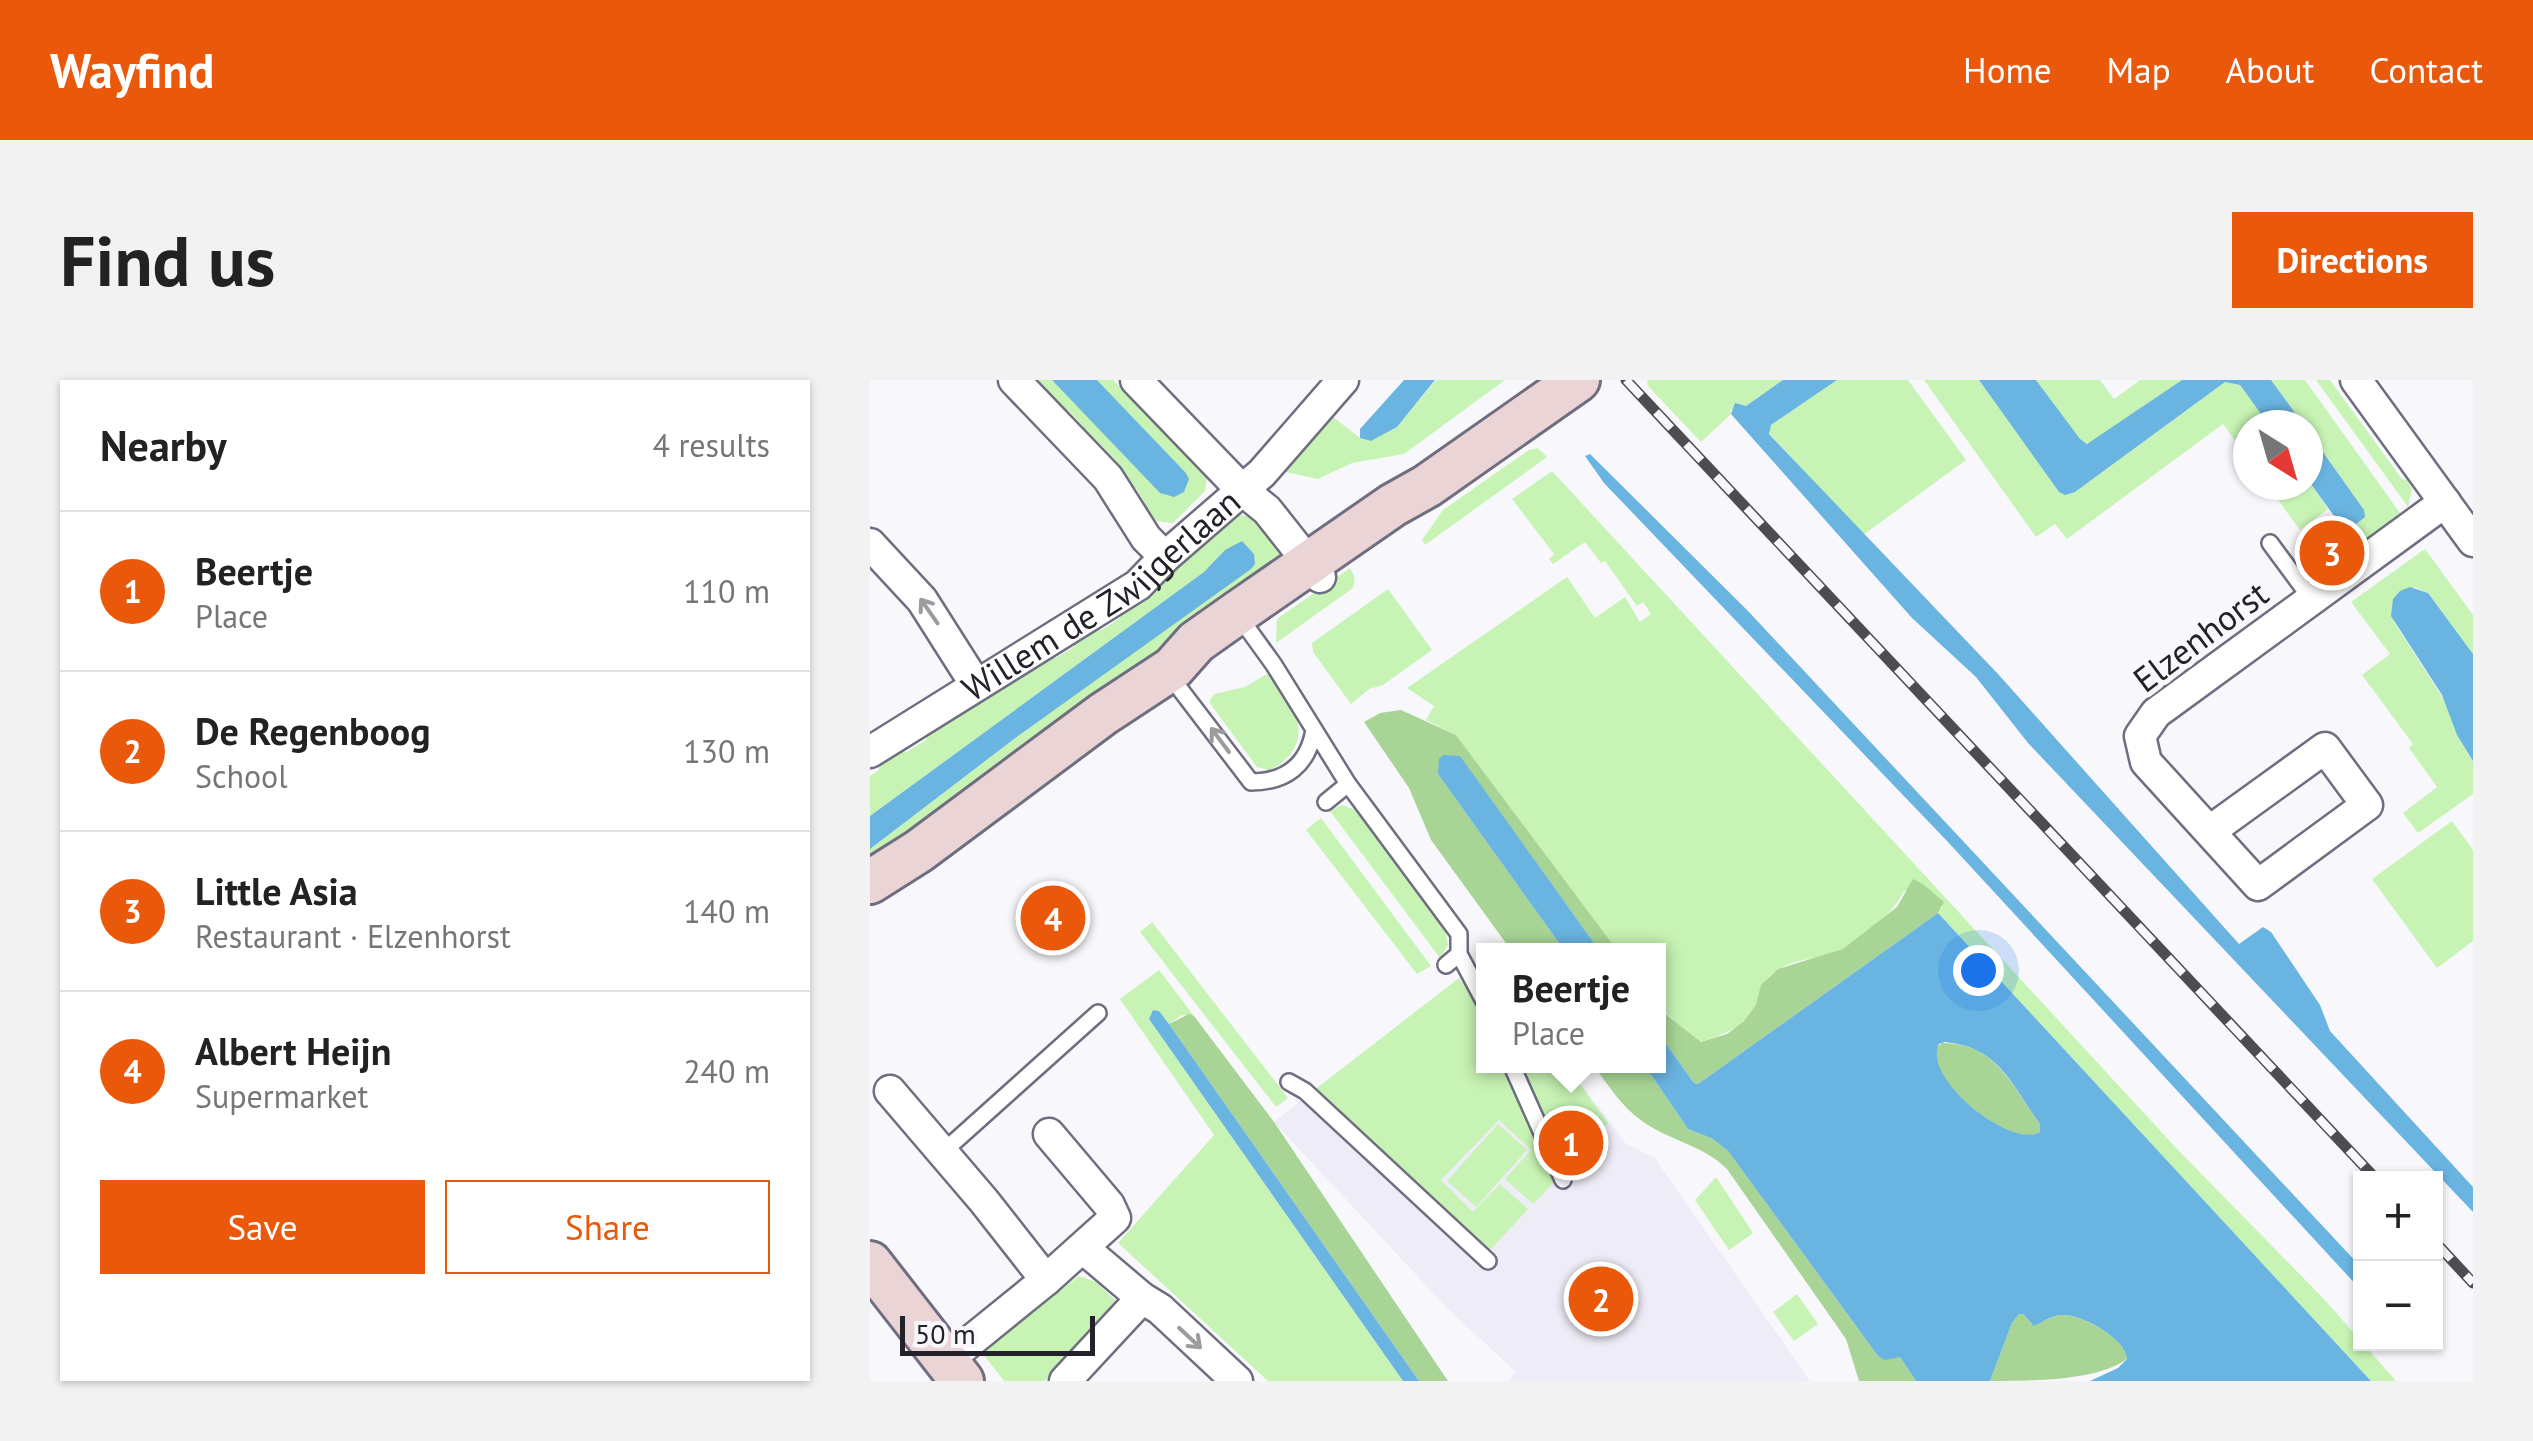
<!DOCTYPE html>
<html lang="en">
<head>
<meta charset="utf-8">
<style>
  body { margin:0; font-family:"PT Sans",sans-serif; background:#f2f2f2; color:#222 }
  .controls { position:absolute; right:30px; bottom:30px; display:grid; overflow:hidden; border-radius:0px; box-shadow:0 2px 8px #0004 }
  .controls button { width:90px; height:90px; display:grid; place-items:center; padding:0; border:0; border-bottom:2px solid #e0e0e0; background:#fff; color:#222; font:50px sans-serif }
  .compass { position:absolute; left:1363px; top:30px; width:90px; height:90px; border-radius:50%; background:#fff; box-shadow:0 2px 8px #0004; rotate:143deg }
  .scale { position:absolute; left:30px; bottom:25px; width:195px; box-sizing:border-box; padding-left:10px; border:5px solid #23222a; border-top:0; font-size:28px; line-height:35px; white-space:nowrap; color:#23222a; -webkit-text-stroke:8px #f8f8fc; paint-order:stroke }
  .you { position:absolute; left:1108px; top:590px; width:35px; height:35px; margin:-25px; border:8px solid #fff; border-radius:50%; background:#1a73e8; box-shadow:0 0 0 15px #1a73e833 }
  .badge { display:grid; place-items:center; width:65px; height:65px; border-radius:50%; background:#ea580c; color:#fff; font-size:32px; font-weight:700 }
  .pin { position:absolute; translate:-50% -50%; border:5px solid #fff; box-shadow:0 2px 10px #0006 }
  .popup { position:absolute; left:606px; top:563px; width:190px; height:130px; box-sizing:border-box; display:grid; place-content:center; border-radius:0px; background:#fff; filter:drop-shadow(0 2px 8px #0005); font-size:32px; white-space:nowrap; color:#767676 }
  .popup b { font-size:38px; color:#222 }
  .popup::after { content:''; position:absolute; left:50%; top:100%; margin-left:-20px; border:20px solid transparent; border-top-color:#fff }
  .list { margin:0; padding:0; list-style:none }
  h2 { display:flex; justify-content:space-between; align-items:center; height:130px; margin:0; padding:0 40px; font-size:42px }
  h2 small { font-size:32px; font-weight:400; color:#767676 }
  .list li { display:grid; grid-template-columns:65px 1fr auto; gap:30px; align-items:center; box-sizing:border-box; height:160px; padding:0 40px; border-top:2px solid #e0e0e0 }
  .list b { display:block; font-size:38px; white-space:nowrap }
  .list p { margin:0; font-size:32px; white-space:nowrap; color:#767676 }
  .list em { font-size:32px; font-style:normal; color:#767676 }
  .actions { display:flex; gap:20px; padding:30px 40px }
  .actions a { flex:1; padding:22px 0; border:2px solid #ea580c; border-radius:0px; text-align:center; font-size:35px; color:#ea580c }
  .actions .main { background:#ea580c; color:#fff }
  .map { position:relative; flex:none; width:1603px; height:1001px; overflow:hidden; border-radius:0px }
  header { display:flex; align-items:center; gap:60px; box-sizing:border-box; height:140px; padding:0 50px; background:#ea580c; color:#fff }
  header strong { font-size:48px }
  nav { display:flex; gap:55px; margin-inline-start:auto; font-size:35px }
  .intro { display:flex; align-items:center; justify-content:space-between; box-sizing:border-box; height:240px; padding:0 60px }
  h1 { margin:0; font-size:70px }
  .button { padding:25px 45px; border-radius:0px; background:#ea580c; color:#fff; font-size:35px; font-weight:700 }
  main { display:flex; gap:60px; padding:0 60px }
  aside { flex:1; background:#fff; border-radius:0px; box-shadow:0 2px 8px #0004 }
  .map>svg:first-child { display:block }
  .built { fill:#edecf7 }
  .green { fill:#c7f3b4 }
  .forest { fill:#a8d596 }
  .water { fill:#6ab4e1; fill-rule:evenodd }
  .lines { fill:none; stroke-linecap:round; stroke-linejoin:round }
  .lane-casing { stroke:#6f6d80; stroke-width:20 }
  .street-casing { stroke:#6f6d80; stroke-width:35 }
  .secondary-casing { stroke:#6f6d80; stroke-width:48 }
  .lane { stroke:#fff; stroke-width:15 }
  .street { stroke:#fff; stroke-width:30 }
  .secondary { stroke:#ead4d6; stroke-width:42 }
  .rail-casing { stroke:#4d4c53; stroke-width:11 }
  .rail { stroke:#f8f8fc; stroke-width:8; stroke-dasharray:22; stroke-linecap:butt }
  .oneway { stroke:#9c9c9f }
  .labels { text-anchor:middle; stroke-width:10; stroke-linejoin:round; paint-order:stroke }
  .street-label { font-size:35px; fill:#23222a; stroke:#f8f8fc }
</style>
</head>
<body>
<header>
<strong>Wayfind</strong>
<nav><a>Home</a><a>Map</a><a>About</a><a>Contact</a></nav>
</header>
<div class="intro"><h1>Find us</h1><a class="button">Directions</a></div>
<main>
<aside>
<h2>Nearby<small>4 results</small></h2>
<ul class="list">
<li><span class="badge">1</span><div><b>Beertje</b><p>Place</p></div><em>110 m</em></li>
<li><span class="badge">2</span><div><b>De Regenboog</b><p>School</p></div><em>130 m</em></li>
<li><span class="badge">3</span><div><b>Little Asia</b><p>Restaurant · Elzenhorst</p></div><em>140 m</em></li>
<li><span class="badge">4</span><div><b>Albert Heijn</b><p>Supermarket</p></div><em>240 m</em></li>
</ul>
<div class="actions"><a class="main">Save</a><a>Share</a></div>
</aside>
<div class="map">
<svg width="1603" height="1001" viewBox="0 0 1603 1001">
  <rect width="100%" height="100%" fill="#f8f8fc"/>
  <path class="built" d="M 613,593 L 614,686 L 697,686 L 756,764 L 784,777 L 940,1001 L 638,1001 L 646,992 L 578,929 L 404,742 L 589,598 L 595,605 Z"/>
  <path class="green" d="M 169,0 L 182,0 L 297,116 L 316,93 L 227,0 L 243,0 L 249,6 L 260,6 L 270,15 L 264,22 L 288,46 L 299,46 L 308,55 L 308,67 L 322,82 L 333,82 L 342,91 L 337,96 L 335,111 L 303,143 L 286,141 L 279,145 L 271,132 L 275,123 L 266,108 L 256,108 L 243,91 L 246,81 L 230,64 L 218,65 L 211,58 L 213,46 L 198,30 L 186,31 L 174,19 L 176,8 Z
    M 566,0 L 635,0 L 534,74 L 482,83 L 448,99 L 411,91 L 462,36 L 490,58 L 501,61 L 527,47 Z
    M 777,0 L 913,0 L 876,26 L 860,30 L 861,34 L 831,62 L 778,6 Z
    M 967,0 L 1038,0 L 1096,80 L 993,155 L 898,52 L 901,45 Z
    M 1054,0 L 1109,0 L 1189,112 L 1205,112 L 1355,2 L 1370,5 L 1399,45 L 1378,45 L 1378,78 L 1353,44 L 1197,159 L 1185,144 L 1166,157 Z
    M 1166,0 L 1230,0 L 1244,19 L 1270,0 L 1312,0 L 1219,64 L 1210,60 Z
    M 1401,0 L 1435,0 L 1530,133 L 1486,166 L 1472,147 L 1481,149 L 1494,137 L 1494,130 L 1438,51 L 1438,45 L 1434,45 Z
    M 1446,0 L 1460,0 L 1532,99 L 1537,100 L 1542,109 L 1538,127 Z
    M 668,68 L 677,77 L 555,165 L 552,160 L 573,130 L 659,70 Z
    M 682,91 L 1308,770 L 1453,918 L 1526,1001 L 1501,1001 L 1068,533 L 1073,526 L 1034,511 C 1025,531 994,559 973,569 C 953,580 925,577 906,591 C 893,600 893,609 887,623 C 877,646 853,655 831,662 C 783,625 789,631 788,570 L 747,570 L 586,355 L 556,340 L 564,326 L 537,308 L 697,197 L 725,238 L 755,217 L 770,242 L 781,234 L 773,222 L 767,226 L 735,181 L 731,183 L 715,162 L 683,184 L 679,179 L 684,174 L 642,119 Z
    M 1438,100 L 1458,129 L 1430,150 L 1397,105 L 1438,105 Z
    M 372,135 C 391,138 411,163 411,182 L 312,263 L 0,491 L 0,469 L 144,359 L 385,183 L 355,170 L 334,192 L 0,436 L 0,396 L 9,390 L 10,377 L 24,368 L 37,372 L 56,360 L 58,347 L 171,276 L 186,278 L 204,267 L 206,254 L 219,246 L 232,250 L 250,238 L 253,225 L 358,139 Z
    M 1555,169 L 1603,235 L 1603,274 L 1558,213 L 1544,207 L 1524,242 L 1576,323 L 1587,355 L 1603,381 L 1603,414 L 1548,453 L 1533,433 L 1567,407 L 1539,368 L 1543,364 L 1492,295 L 1520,274 L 1481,222 Z
    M 480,188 L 485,198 L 483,208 L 406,263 L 407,239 Z
    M 518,209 L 562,270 L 513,305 L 499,309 L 481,324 L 443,272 L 442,263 Z
    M 397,294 C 428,321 448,368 399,390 L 387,387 L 339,322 L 344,314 L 375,307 Z
    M 472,425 L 488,431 L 575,549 L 578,565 L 570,578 L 460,431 Z
    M 451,438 L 561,586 L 547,594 L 436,450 Z
    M 1582,441 L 1603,470 L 1603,561 L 1567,588 L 1502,499 Z
    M 282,542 L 418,718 L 406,727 L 270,552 Z
    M 289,590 L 324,636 L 312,635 L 299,644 L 289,631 L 283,630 L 279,639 L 533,1001 L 398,1001 L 248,863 L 344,755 L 250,619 Z
    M 589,598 L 594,605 L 598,603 L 613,638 L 614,686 L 635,686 L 686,800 L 663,824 L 635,799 L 661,770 L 629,740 L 571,800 L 603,832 L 630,804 L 658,829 L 619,871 L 443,711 Z
    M 651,686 L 697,686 L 738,743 L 697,788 Z
    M 628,744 L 657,770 L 606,827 L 577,801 Z
    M 846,797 L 883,853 L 859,870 L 825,820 Z
    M 209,896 L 226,902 L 250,925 L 239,945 L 227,945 L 175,1001 L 134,1001 L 106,965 L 111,961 L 124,962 Z
    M 927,914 L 948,944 L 924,961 L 903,932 Z"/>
  <path class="forest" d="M 531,330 L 586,355 L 747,570 L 729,570 L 590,377 L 568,394 L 694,570 L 641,570 L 561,460 L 539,408 L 494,342 L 510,333 Z
    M 1043,499 L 1053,504 L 1074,522 L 1068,533 L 828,704 L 824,703 L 789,654 L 788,625 L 798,636 L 831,662 L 857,654 L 874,641 L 886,625 L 891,605 L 908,589 L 973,569 L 1027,527 Z
    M 319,634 L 324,636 L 404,742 L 578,1001 L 549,1001 L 299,644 Z
    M 1072,663 C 1125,662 1142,706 1170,744 L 1170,752 C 1144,768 1083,716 1070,693 C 1066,685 1065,678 1065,669 Z
    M 724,686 L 775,686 L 818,749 L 843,759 L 858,771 L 1008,976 L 1030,977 L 1046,1001 L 989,1001 L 976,959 L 857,789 C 833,765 798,760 772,741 C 752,727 738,705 724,686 Z
    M 1149,934 L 1153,934 L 1162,944 C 1173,943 1182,935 1193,935 C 1213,935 1256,959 1257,979 C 1227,1001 1161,1001 1120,1001 L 1142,943 Z"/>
  <path class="water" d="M 182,0 L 227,0 L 316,93 L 319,99 L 314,112 L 304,117 L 290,113 Z
    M 534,0 L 565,0 L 527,47 L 501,61 L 490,58 L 490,49 Z
    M 913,0 L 967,0 L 901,45 L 899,54 L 1128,294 L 1369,564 L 1393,547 L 1401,552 L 1450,625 L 1460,651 L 1603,807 L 1603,832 L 1158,363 L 1106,297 L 1042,238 L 861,34 L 865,23 L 876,26 Z
    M 1109,0 L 1166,0 L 1210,59 L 1217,64 L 1312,0 L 1401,0 L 1434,45 L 1399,45 L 1370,5 L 1355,2 L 1205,112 L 1195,115 L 1189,112 Z
    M 1438,51 L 1494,130 L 1495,137 L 1480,149 L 1472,147 L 1438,100 Z
    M 720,74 L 878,231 L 1490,886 L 1490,909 L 1077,461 L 734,103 L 715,76 Z
    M 372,161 L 384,174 L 385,184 L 381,189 L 144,359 L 0,469 L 0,436 L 334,192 L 355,170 Z
    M 1540,207 L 1558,213 L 1603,274 L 1603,381 L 1587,355 L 1572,315 L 1521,236 L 1523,219 L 1530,211 Z
    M 573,375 L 590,376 L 729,570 L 694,570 L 568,394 L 569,379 Z
    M 1068,533 L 1501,1001 L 1220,1001 L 1248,988 L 1257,979 C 1256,959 1214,936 1195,935 C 1184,934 1174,941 1164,946 L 1153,934 L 1149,934 L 1142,943 L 1120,1001 L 1046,1001 L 1030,977 L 1015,980 L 1008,976 L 858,771 L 843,759 L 818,749 L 775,686 L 788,686 L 789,654 L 824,703 L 828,704 ZM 1075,662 C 1129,667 1141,704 1170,744 L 1170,752 C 1142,770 1051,698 1069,664 Z
    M 283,630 L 289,631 L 299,644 L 549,1001 L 533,1001 L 279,639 Z"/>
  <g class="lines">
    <g class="lane-casing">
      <path id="lane" d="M 1400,163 L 1442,220
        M 368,235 L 404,285 L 478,404 L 589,554 L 589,574 L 576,585
        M 300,296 L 381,402 C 416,402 438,385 444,350
        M 456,422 L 478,404
        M 589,574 L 614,621
        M 642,686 L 693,800
        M 419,702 L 435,711 L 618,881
        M 73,772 L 228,633"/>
    </g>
    <g class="street-casing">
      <g id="street">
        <path d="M 144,0 L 238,98 L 276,158 L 295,177"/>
        <path d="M 266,0 L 371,109 L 397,130 L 450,197"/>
        <path d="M 1486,0 L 1603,161"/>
        <path d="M 0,164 L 52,220 L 106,305"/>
        <path id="s1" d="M 0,372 L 268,205 L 295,177 L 392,93 L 473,0"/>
        <path d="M 1340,451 L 1455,368 L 1497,425 L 1388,505 L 1276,382 L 1270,356 L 1286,333 L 1575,122"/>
        <path d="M 20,711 L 114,821 L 176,900"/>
        <path d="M 213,868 L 272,918 L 290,929 L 367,1001"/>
        <path d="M 76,981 L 176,900 L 245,838 L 239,825 L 179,754"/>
        <path d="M 195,1001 L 272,918"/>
      </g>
    </g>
    <g class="secondary-casing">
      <path id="secondary" d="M 0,502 L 49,471 L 233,334 L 303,288 L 326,262 L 367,233 L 523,125 L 557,106 L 708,0
        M 0,883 L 92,1001"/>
    </g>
    <use href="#lane" class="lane"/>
    <use href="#street" class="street"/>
    <use href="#secondary" class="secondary"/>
    <g class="rail-casing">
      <path id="rail" d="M 756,0 L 1505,798
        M 1566,863 L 1603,903"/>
    </g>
    <use href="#rail" class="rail"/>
  </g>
  <defs><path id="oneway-shaft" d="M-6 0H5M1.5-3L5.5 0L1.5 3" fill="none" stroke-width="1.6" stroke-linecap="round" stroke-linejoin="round" transform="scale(2.5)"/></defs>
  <g class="oneway">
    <use href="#oneway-shaft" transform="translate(59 231) rotate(-125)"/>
    <use href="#oneway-shaft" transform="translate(350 360) rotate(-127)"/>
    <use href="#oneway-shaft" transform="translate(320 958) rotate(43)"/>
  </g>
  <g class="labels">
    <g class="street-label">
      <text dy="12" stroke="none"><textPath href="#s1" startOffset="280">Willem de Zwijgerlaan</textPath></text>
      <text transform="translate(1331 257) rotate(-37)" y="12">Elzenhorst</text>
    </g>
  </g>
</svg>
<div class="controls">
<button>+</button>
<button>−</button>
</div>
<svg class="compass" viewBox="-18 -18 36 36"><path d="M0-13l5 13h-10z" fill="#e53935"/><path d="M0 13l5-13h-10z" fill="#767676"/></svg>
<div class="scale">50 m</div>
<div class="you"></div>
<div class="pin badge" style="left:701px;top:763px">1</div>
<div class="popup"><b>Beertje</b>Place</div>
<div class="pin badge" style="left:731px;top:919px">2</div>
<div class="pin badge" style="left:1462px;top:173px">3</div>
<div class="pin badge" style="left:183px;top:538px">4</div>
</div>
</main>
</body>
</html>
